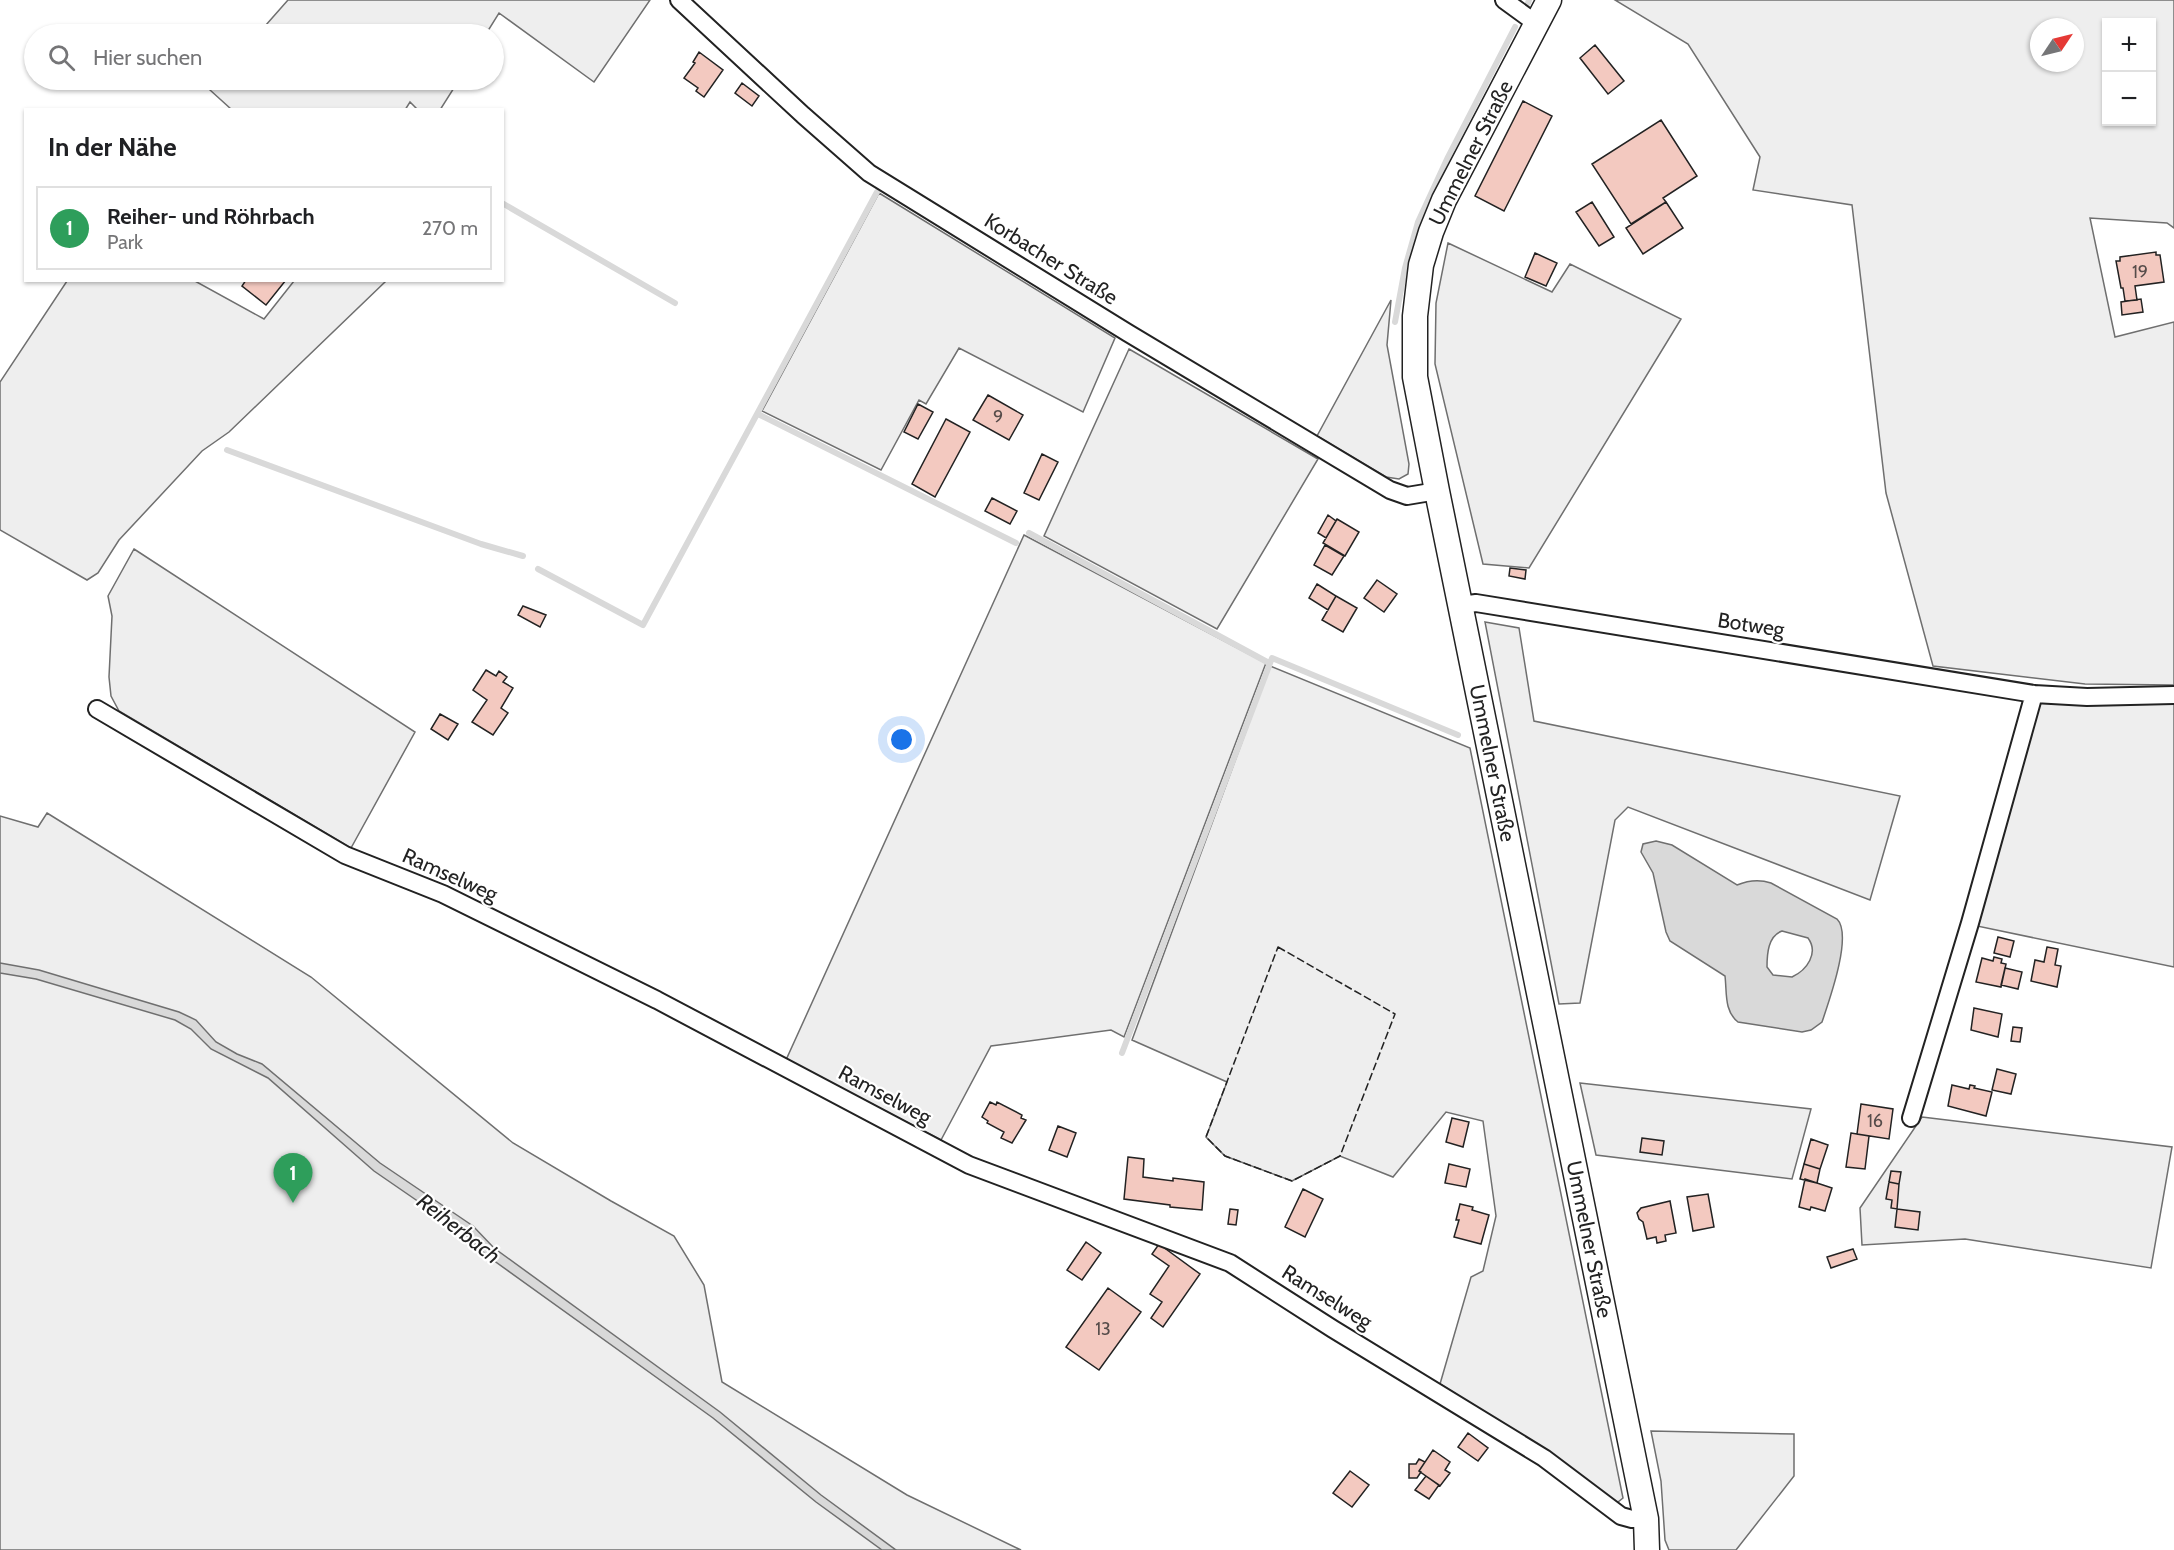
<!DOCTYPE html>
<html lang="de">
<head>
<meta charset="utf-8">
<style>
  body { margin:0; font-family:Cabin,sans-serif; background:#f2f2f2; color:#202124 }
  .controls { position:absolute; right:18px; top:18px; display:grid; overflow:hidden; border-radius:0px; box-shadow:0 2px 4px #0004 }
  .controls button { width:54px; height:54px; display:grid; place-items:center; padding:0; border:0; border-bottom:2px solid #e0e0e0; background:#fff; color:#202124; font:30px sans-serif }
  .compass { position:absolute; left:2030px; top:18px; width:54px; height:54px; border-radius:50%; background:#fff; box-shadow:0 2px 4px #0004; rotate:55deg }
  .you { position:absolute; left:902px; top:740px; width:21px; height:21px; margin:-15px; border:4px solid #fff; border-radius:50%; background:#1a73e8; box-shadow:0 0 0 9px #1a73e833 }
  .badge { display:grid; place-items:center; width:39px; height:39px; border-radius:50%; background:#2563eb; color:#fff; font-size:20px; font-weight:700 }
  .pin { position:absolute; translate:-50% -50px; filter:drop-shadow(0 2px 3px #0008) }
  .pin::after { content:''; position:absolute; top:32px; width:21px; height:18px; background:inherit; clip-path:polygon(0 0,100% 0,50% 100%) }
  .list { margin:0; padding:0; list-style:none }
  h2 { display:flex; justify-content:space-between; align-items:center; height:78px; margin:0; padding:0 24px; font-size:26px }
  h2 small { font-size:20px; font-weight:400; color:#757577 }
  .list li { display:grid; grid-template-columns:39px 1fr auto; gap:18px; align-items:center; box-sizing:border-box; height:84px; margin:0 12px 12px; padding:0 12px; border:2px solid #e0e0e0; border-radius:0px }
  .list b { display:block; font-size:22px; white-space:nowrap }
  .list p { margin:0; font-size:20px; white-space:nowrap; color:#757577 }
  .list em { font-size:20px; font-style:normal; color:#757577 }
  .icon { flex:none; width:33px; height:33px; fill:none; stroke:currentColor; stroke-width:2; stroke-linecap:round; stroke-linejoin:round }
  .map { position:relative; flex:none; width:2174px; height:1550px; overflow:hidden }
  .search { position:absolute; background:#fff; box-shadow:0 2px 4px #0004; left:24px; top:24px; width:480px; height:66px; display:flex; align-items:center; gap:15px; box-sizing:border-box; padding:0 21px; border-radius:33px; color:#757577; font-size:22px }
  .panel { position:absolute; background:#fff; box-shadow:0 2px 4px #0004; left:24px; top:108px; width:480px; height:174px; border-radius:0px }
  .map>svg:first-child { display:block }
  .green { fill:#eee; stroke:#6f6f6f; stroke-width:1.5; fill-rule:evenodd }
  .water { fill:#d9d9d9; stroke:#6f6f6f; stroke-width:1.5; fill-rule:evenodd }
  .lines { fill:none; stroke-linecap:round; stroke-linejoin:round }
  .stream { stroke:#d9d9d9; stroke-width:6 }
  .building { fill:#f3c9c0; stroke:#222; stroke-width:1.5 }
  .minor-casing { stroke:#222; stroke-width:20 }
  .secondary-casing { stroke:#222; stroke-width:27 }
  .minor { stroke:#fff; stroke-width:16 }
  .secondary { stroke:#fff; stroke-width:24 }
  .fence { stroke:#222; stroke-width:1.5; stroke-dasharray:8 3; stroke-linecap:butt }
  .labels { text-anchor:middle; stroke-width:4.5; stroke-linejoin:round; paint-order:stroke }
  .number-label { font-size:18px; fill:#564c4a }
  .street-label { font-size:21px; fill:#222; stroke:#fff }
  .water-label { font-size:22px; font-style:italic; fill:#222; stroke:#fff }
</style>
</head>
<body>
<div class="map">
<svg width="2174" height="1550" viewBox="0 0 2174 1550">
  <rect width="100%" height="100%" fill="#fff"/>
  <path class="green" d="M 288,0 L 650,0 L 594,82 L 499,13 L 486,34 L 258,34 Z
    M 1615,0 L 2174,0 L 2174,228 L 2167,223 L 2090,218 L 2115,337 L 2174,322 L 2174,685 L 2085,684 L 1933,666 L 1886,493 L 1852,205 L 1753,190 L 1760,157 L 1688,44 ZM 2106,22 L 2152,22 L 2152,122 L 2106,122 ZM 2039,27 L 2075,27 L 2075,63 L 2039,63 Z
    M 219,80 L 459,80 L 440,110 L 417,109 L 410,102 L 405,110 L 231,109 L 210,90 Z
    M 879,193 L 1115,338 L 1083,412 L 959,348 L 926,404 L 919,400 L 881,470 L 762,411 Z
    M 1448,243 L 1552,292 L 1570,264 L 1681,319 L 1529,568 L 1483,564 L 1435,364 L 1436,303 Z
    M 67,281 L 195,281 L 264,319 L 294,281 L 386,281 L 229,432 L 202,451 L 119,540 L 98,573 L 87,580 L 0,530 L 0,382 Z
    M 1391,300 L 1387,345 L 1409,464 L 1408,474 L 1399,479 L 1386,477 L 1317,436 Z
    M 1129,349 L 1318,459 L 1217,629 L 1044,536 Z
    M 1024,535 L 1266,663 L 1124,1037 L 1111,1030 L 991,1046 L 941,1140 L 786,1060 Z
    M 134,549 L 415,732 L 351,848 L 119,711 L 111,696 L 109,677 L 112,616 L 108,596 Z
    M 1485,622 L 1519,628 L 1534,721 L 1900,796 L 1870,900 L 1628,807 L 1615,820 L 1580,1003 L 1559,1004 Z
    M 1270,666 L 1470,748 L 1623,1498 L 1618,1502 L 1611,1502 L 1548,1452 L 1440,1384 L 1471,1277 L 1483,1271 L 1496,1216 L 1483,1121 L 1446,1112 L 1393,1177 L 1340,1156 L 1292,1181 L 1225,1156 L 1206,1137 L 1227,1082 L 1132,1040 Z
    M 2038,702 L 2174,704 L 2174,967 L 1977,926 Z
    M 47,813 L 311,977 L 513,1143 L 611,1201 L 674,1236 L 704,1285 L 722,1382 L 907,1495 L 1021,1550 L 0,1550 L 0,816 L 38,827 Z
    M 1580,1083 L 1811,1109 L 1792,1179 L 1596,1155 Z
    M 1922,1117 L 2172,1147 L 2151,1268 L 1965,1239 L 1862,1245 L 1860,1208 Z
    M 1651,1431 L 1794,1434 L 1794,1476 L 1736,1550 L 1669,1550 L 1665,1540 L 1661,1481 Z"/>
  <path class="water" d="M 1656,841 L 1672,845 L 1737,885 C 1749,880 1759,879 1771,883 L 1837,919 C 1853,935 1829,1001 1822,1022 L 1811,1030 L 1802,1032 L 1738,1022 C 1724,1011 1727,993 1725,976 L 1670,941 L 1666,932 L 1653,873 L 1641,852 L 1643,844 ZM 1782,931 L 1808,938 C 1819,953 1807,970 1792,977 L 1773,975 L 1767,967 C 1767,954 1768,936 1782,931 Z
    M 0,963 L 39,970 L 179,1012 L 196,1020 L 216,1042 L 237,1054 L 262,1064 L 380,1163 L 473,1226 L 494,1248 L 720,1412 L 821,1495 L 896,1550 L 882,1550 L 816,1502 L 713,1418 L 486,1255 L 464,1233 L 374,1171 L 268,1078 L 211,1049 L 191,1029 L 175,1020 L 36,979 L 0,973 Z"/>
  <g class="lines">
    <path class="stream" d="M 1528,3 L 1529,0
      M 502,203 L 675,303
      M 1395,322 L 1405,268 L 1418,222 L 1448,157 L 1515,27
      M 758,414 L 1016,543
      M 227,450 L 481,544 L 523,556
      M 1029,533 L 1269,663
      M 538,569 L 643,625 L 877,192
      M 1122,1053 L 1272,658 L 1458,735"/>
  </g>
  <path class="building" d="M 1595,45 L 1624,81 L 1608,94 L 1580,58 Z
    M 699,52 L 723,70 L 704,97 L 696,91 L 698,88 L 684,78 L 695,63 L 693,62 Z
    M 742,83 L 759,96 L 752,106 L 735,93 Z
    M 1523,101 L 1552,116 L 1504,211 L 1475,196 Z
    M 1661,120 L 1697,176 L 1663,198 L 1666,202 L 1631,224 L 1592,164 Z
    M 1592,202 L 1614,237 L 1599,246 L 1576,212 Z
    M 1666,202 L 1683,228 L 1643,254 L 1626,228 Z
    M 2156,252 L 2156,255 L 2160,255 L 2164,282 L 2135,286 L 2137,300 L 2125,301 L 2123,288 L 2121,288 L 2116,261 L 2120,261 L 2120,257 Z
    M 1535,253 L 1557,263 L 1546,286 L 1525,277 Z
    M 246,280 L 286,280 L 266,305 L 242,286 Z
    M 2141,299 L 2143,312 L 2122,315 L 2121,302 Z
    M 988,395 L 1023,415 L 1009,440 L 973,420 Z
    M 918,404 L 933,412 L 918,439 L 904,432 Z
    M 946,419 L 970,432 L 935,497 L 912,484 Z
    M 1042,454 L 1058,462 L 1039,500 L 1024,493 Z
    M 992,498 L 1017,511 L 1010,524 L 985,511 Z
    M 1328,515 L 1336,521 L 1326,538 L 1318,533 Z
    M 1337,519 L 1359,532 L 1345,556 L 1323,543 Z
    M 1325,545 L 1344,556 L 1332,575 L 1314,565 Z
    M 1510,568 L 1526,570 L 1525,579 L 1509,576 Z
    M 1377,580 L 1397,594 L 1384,612 L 1364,598 Z
    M 1317,584 L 1336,596 L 1328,610 L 1309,598 Z
    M 1336,596 L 1357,608 L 1343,632 L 1322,620 Z
    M 523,606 L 546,615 L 540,627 L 518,615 Z
    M 486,670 L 496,676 L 499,671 L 507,677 L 503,682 L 513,688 L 501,708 L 508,713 L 493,735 L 472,722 L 487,700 L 473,690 Z
    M 440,714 L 458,724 L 448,740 L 431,729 Z
    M 1998,937 L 2014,941 L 2010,957 L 1994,953 Z
    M 2047,947 L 2058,949 L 2055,965 L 2061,966 L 2057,987 L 2031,981 L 2035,960 L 2044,962 Z
    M 1994,957 L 2002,959 L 2001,963 L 2006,964 L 2001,987 L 1976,982 L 1982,958 L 1993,961 Z
    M 2005,968 L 2022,972 L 2018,989 L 2001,985 Z
    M 1974,1008 L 2002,1014 L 1998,1037 L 1971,1030 Z
    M 2013,1027 L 2022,1028 L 2020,1042 L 2011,1041 Z
    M 1997,1069 L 2016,1074 L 2011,1094 L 1992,1090 Z
    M 1952,1085 L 1969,1089 L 1970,1085 L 1975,1086 L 1974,1088 L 1992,1092 L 1986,1116 L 1948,1106 Z
    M 990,1102 L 996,1105 L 997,1102 L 1022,1115 L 1021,1118 L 1026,1120 L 1012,1143 L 1001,1138 L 1004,1132 L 987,1123 L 988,1121 L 982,1117 Z
    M 1861,1104 L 1893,1109 L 1889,1139 L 1857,1134 Z
    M 1452,1118 L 1469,1122 L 1463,1147 L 1446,1142 Z
    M 1058,1126 L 1076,1133 L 1067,1157 L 1049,1150 Z
    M 1851,1133 L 1869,1136 L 1865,1169 L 1846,1167 Z
    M 1642,1138 L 1664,1141 L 1662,1155 L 1640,1152 Z
    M 1811,1139 L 1828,1145 L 1820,1169 L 1804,1164 Z
    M 1128,1157 L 1144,1159 L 1143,1177 L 1173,1181 L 1173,1178 L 1204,1182 L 1202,1210 L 1170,1207 L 1170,1205 L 1124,1199 Z
    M 1449,1164 L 1470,1169 L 1466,1187 L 1445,1183 Z
    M 1804,1164 L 1820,1169 L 1817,1183 L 1800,1179 Z
    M 1891,1171 L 1901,1172 L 1899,1184 L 1889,1182 Z
    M 1805,1179 L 1832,1188 L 1825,1211 L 1811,1207 L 1810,1210 L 1799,1207 Z
    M 1889,1182 L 1899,1184 L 1897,1209 L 1891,1208 L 1892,1200 L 1886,1199 Z
    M 1303,1189 L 1323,1199 L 1305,1237 L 1285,1227 Z
    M 1708,1194 L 1714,1227 L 1693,1231 L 1687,1197 Z
    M 1670,1201 L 1676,1233 L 1665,1235 L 1666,1241 L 1657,1243 L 1656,1237 L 1647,1239 L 1643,1222 L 1639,1219 L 1637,1213 L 1641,1208 Z
    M 1460,1204 L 1473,1207 L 1472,1210 L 1489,1215 L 1481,1244 L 1454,1237 L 1459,1220 L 1456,1220 Z
    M 1230,1209 L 1238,1210 L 1236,1225 L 1228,1224 Z
    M 1897,1209 L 1920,1212 L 1918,1230 L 1895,1227 Z
    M 1086,1242 L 1101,1253 L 1082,1280 L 1067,1270 Z
    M 1159,1244 L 1200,1274 L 1163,1327 L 1151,1318 L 1162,1302 L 1150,1294 L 1169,1266 L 1152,1254 Z
    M 1853,1249 L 1857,1259 L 1831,1268 L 1827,1257 Z
    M 1108,1288 L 1141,1312 L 1099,1370 L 1066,1347 Z
    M 1468,1433 L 1488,1448 L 1478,1461 L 1458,1447 Z
    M 1433,1450 L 1450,1462 L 1445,1470 L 1450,1473 L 1440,1486 L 1419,1471 Z
    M 1419,1459 L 1425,1462 L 1419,1471 L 1421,1472 L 1417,1478 L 1409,1478 L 1409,1464 L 1416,1464 Z
    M 1350,1471 L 1369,1485 L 1352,1507 L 1333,1493 Z
    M 1426,1476 L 1439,1485 L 1429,1499 L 1415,1490 Z"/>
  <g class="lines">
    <g class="minor-casing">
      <path id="minor" d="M 679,0 L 803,115 L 869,173 L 1128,333 L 1390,490 L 1407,496 L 1437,491
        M 1504,0 L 1537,24
        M 1461,605 L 1476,603 L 2034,694 L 2087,697 L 2174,695
        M 97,709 L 345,855 L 443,894 L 657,1000 L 969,1165 L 1230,1263 L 1333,1329 L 1544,1458 L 1621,1516 L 1632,1519 L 1646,1519
        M 1911,1118 L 1970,923 L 2034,694"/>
    </g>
    <g class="secondary-casing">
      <g id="secondary">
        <path id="s1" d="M 1549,0 L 1444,200 L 1431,232 L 1421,265 L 1415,316 L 1415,377 L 1437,491 L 1646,1519 L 1647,1550"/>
      </g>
    </g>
    <use href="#minor" class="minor"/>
    <use href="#secondary" class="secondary"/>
    <path class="fence" d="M 1278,947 L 1395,1014 L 1340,1156 L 1292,1181 L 1225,1156 L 1206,1137 Z"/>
  </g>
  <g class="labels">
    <g class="number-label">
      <text x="2140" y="278">19</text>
      <text x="998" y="423">9</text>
      <text x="1875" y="1127">16</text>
      <text x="1103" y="1335">13</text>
    </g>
    <g class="street-label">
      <text transform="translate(1471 153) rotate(-63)" y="7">Ummelner Straße</text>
      <text transform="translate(1051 259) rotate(32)" y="7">Korbacher Straße</text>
      <text transform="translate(1751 625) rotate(9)" y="7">Botweg</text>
      <text dy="7" stroke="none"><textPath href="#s1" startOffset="801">Ummelner Straße</textPath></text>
      <text transform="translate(450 875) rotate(24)" y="7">Ramselweg</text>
      <text transform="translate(885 1095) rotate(28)" y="7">Ramselweg</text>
      <text dy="7" stroke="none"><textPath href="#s1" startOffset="1287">Ummelner Straße</textPath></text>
      <text transform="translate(1327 1297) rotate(32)" y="7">Ramselweg</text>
    </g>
    <g class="water-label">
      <text transform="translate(459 1228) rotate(38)" y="8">Reiherbach</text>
    </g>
  </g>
</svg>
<div class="controls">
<button>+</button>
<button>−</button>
</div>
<svg class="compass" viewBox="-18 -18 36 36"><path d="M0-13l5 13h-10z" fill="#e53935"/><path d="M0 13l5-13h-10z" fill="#757577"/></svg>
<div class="you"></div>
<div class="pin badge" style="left:293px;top:1203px;background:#2e9e5b">1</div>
<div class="search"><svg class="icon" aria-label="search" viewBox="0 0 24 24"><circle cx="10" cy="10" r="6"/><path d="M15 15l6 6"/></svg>Hier suchen</div>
<section class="panel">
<h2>In der Nähe<small></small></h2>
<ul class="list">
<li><span class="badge" style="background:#2e9e5b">1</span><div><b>Reiher- und Röhrbach</b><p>Park</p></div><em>270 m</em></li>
</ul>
</section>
</div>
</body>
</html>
